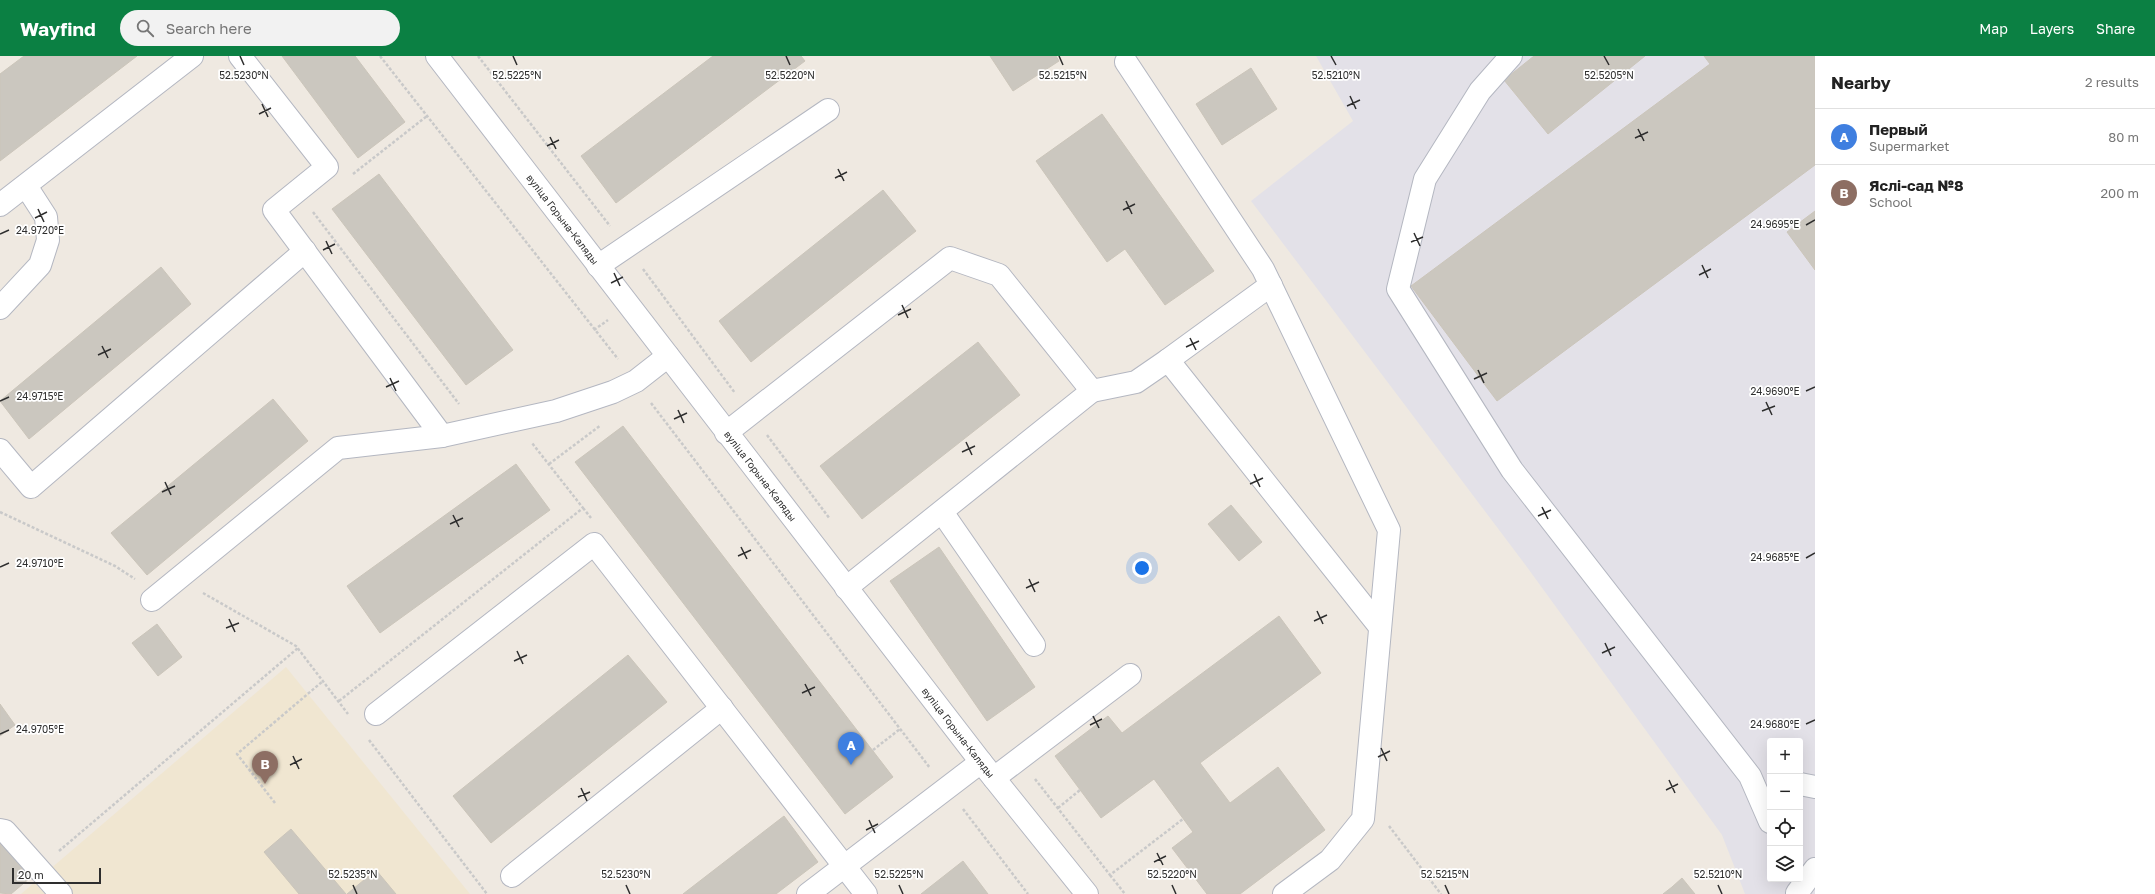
<!DOCTYPE html>
<html lang="en">
<head>
<meta charset="utf-8">
<style>
  body { margin:0; font-family:"Golos Text",sans-serif; background:#f2f2f2; color:#222 }
  .controls { position:absolute; right:12px; bottom:12px; display:grid; overflow:hidden; border-radius:4px; box-shadow:0 4px 16px #0002 }
  .controls button { width:36px; height:36px; display:grid; place-items:center; padding:0; border:0; border-bottom:1px solid #e0e0e0; background:#fff; color:#222; font:20px sans-serif }
  .scale { position:absolute; left:12px; bottom:10px; width:89px; box-sizing:border-box; padding-left:4px; border:2px solid #2e2e2e; border-top:0; font-size:11px; line-height:14px; white-space:nowrap; color:#2e2e2e; -webkit-text-stroke:3px #fff; paint-order:stroke }
  .you { position:absolute; left:1142px; top:512px; width:14px; height:14px; margin:-10px; border:3px solid #fff; border-radius:50%; background:#1a73e8; box-shadow:0 0 0 6px #1a73e833 }
  .badge { display:grid; place-items:center; width:26px; height:26px; border-radius:50%; background:#0b8043; color:#fff; font-size:13px; font-weight:700 }
  .pin { position:absolute; translate:-50% -33px; filter:drop-shadow(0 1px 2px #0008) }
  .pin::after { content:''; position:absolute; top:21px; width:14px; height:12px; background:inherit; clip-path:polygon(0 0,100% 0,50% 100%) }
  .list { margin:0; padding:0; list-style:none }
  h2 { display:flex; justify-content:space-between; align-items:center; height:52px; margin:0; padding:0 16px; font-size:17px }
  h2 small { font-size:13px; font-weight:400; color:#767676 }
  .list li { display:grid; grid-template-columns:26px 1fr auto; gap:12px; align-items:center; box-sizing:border-box; height:56px; padding:0 16px; border-top:1px solid #e0e0e0 }
  .list b { display:block; font-size:15px; white-space:nowrap }
  .list p { margin:0; font-size:13px; white-space:nowrap; color:#767676 }
  .list em { font-size:13px; font-style:normal; color:#767676 }
  .icon { flex:none; width:22px; height:22px; fill:none; stroke:currentColor; stroke-width:2; stroke-linecap:round; stroke-linejoin:round }
  .map { position:relative; flex:none; width:1815px; height:838px; overflow:hidden }
  header { display:flex; align-items:center; gap:24px; box-sizing:border-box; height:56px; padding:0 20px; background:#0b8043; color:#fff }
  header strong { font-size:19px }
  nav { display:flex; gap:22px; margin-inline-start:auto; font-size:14px }
  .search { width:280px; height:36px; background:#f2f2f2; display:flex; align-items:center; gap:10px; box-sizing:border-box; padding:0 14px; border-radius:22px; color:#767676; font-size:15px }
  main { display:flex }
  aside { flex:1; background:#fff }
  .map>svg:first-child { display:block }
  .industrial { fill:#e3e1e8; fill-rule:evenodd }
  .education { fill:#f0e6d1 }
  .building { fill:#cbc7bf; stroke:#cbc5ba }
  .lines { fill:none; stroke-linecap:round; stroke-linejoin:round }
  .minor-casing { stroke:#b4b7c1; stroke-width:24 }
  .path { stroke:#c9c9c9; stroke-width:2.5; stroke-dasharray:3 2; stroke-linecap:butt }
  .minor { stroke:#fff; stroke-width:22 }
  .ticks { fill:none; stroke:#2e2e2e; stroke-width:1.5 }
  .labels { text-anchor:middle; stroke-width:3.5; stroke-linejoin:round; paint-order:stroke }
  .street-label { font-size:10px; fill:#2e2e2e; stroke:#fff }
  .ticks-label { font-size:10px; text-anchor:middle; fill:#2e2e2e; stroke:#fff; stroke-width:3.5; stroke-linejoin:round; paint-order:stroke }
</style>
</head>
<body>
<header>
<strong>Wayfind</strong>
<div class="search"><svg class="icon" aria-label="search" viewBox="0 0 24 24"><circle cx="10" cy="10" r="6"/><path d="M15 15l6 6"/></svg>Search here</div>
<nav><a>Map</a><a>Layers</a><a>Share</a></nav>
</header>
<main>
<div class="map">
<svg width="1815" height="838" viewBox="0 0 1815 838">
  <rect width="100%" height="100%" fill="#efe9e1"/>
  <path class="industrial" d="M 1316,0 L 1815,0 L 1815,838 L 1745,838 L 1722,779 L 1524,507 L 1251,145 L 1353,65 ZM 1770,685 L 1800,685 L 1800,823 L 1770,823 Z"/>
  <path class="education" d="M 286,611 L 470,838 L 21,838 Z"/>
  <path class="building" d="M 24,0 L 137,0 L 0,105 L 0,18 Z
    M 282,0 L 355,0 L 405,66 L 358,102 Z
    M 713,0 L 801,0 L 805,5 L 616,147 L 581,100 Z
    M 990,0 L 1056,0 L 1059,5 L 1013,35 Z
    M 1534,0 L 1645,0 L 1548,78 L 1504,24 Z
    M 1704,0 L 1815,0 L 1815,109 L 1497,345 L 1411,230 L 1710,8 Z
    M 1251,12 L 1277,53 L 1222,89 L 1196,48 Z
    M 1102,58 L 1214,215 L 1165,249 L 1125,193 L 1107,206 L 1036,105 Z
    M 379,118 L 513,294 L 466,329 L 332,153 Z
    M 883,134 L 916,175 L 751,306 L 719,265 Z
    M 1815,155 L 1815,214 L 1787,176 Z
    M 161,211 L 191,248 L 29,383 L 0,345 Z
    M 978,286 L 1020,339 L 862,463 L 820,410 Z
    M 273,343 L 308,385 L 147,519 L 111,477 Z
    M 623,370 L 893,721 L 845,758 L 575,406 Z
    M 516,408 L 550,454 L 380,577 L 347,530 Z
    M 1231,449 L 1262,486 L 1239,505 L 1208,468 Z
    M 939,491 L 1035,631 L 987,665 L 890,525 Z
    M 1279,560 L 1321,617 L 1200,707 L 1230,747 L 1278,711 L 1325,774 L 1240,838 L 1207,838 L 1172,792 L 1193,776 L 1154,723 L 1101,762 L 1055,700 L 1108,660 L 1122,677 Z
    M 157,568 L 182,601 L 158,620 L 132,587 Z
    M 628,599 L 667,646 L 491,787 L 453,740 Z
    M 0,648 L 15,669 L 0,680 Z
    M 784,760 L 818,806 L 776,838 L 683,838 Z
    M 291,773 L 346,838 L 299,838 L 264,796 Z
    M 0,784 L 36,817 L 11,838 L 0,837 Z
    M 963,805 L 988,838 L 921,838 Z
    M 376,814 L 396,838 L 347,838 Z
    M 1682,822 L 1695,838 L 1663,838 L 1672,831 Z"/>
  <g class="lines">
    <g class="minor-casing">
      <g id="minor">
        <path d="M 240,0 L 327,111 L 274,154 L 442,380"/>
        <path id="s1" d="M 437,0 L 981,706 L 1087,838"/>
        <path d="M 1511,0 L 1480,35 L 1425,123 L 1398,233 L 1512,414 L 1750,720 L 1770,766"/>
        <path d="M 1126,6 L 1263,213 L 1389,474 L 1363,763 L 1330,804 L 1284,838"/>
        <path d="M 0,149 L 192,0"/>
        <path d="M 598,210 L 828,54"/>
        <path d="M 0,252 L 40,209 L 48,184 L 46,161 L 26,130"/>
        <path d="M 1168,304 L 1271,229"/>
        <path d="M 726,377 L 950,202 L 999,219 L 1092,335 L 1136,326 L 1168,304 L 1380,571"/>
        <path d="M 0,394 L 31,431 L 305,195"/>
        <path d="M 942,456 L 1034,589"/>
        <path d="M 846,532 L 1092,335"/>
        <path d="M 152,544 L 338,392 L 442,380 L 556,355 L 613,336 L 636,325 L 668,300"/>
        <path d="M 376,658 L 594,488 L 866,838"/>
        <path d="M 994,722 L 1130,619"/>
        <path d="M 1800,728 L 1815,731"/>
        <path d="M 0,774 L 5,775 L 61,838"/>
        <path d="M 512,820 L 722,652"/>
        <path d="M 1797,837 L 1815,813"/>
        <path d="M 808,838 L 981,706"/>
      </g>
    </g>
    <path class="path" d="M 380,0 L 618,303
      M 478,0 L 610,170
      M 353,118 L 427,60
      M 313,156 L 459,348
      M 643,213 L 735,337
      M 594,274 L 608,264
      M 651,347 L 930,712
      M 767,379 L 830,463
      M 549,408 L 601,369
      M 583,452 L 591,462
      M 0,456 L 115,510 L 135,523
      M 203,537 L 296,590 L 348,658
      M 339,645 L 583,452 L 532,387
      M 369,684 L 487,838
      M 873,694 L 900,673
      M 1035,723 L 1110,819 L 1183,763
      M 275,747 L 237,698 L 323,625
      M 1058,752 L 1080,734
      M 963,753 L 1028,838
      M 1389,770 L 1441,838
      M 59,795 L 298,592
      M 1110,819 L 1125,838"/>
    <use href="#minor" class="minor"/>
  </g>
  <path class="ticks" d="M 240,0 L 244,9M 513,0 L 517,9M 786,0 L 790,9M 1059,0 L 1063,9M 1331,0 L 1336,9M 1604,0 L 1609,9M 1350,40 L 1356,53M 262,48 L 268,61M 1347,50 L 1360,44M 259,58 L 271,52M 1638,73 L 1644,85M 550,81 L 556,93M 1635,82 L 1648,76M 547,90 L 559,84M 838,113 L 844,125M 835,122 L 847,116M 1126,145 L 1132,158M 38,153 L 44,166M 1123,154 L 1135,148M 35,162 L 47,156M 1806,169 L 1815,164M 1414,177 L 1420,190M 0,178 L 9,174M 326,185 L 332,198M 1411,186 L 1423,181M 323,194 L 335,188M 1702,209 L 1708,222M 614,217 L 620,230M 1699,219 L 1711,213M 611,227 L 623,221M 902,249 L 908,262M 898,259 L 911,253M 1190,282 L 1196,294M 102,290 L 108,302M 1186,291 L 1199,285M 98,299 L 111,293M 1478,314 L 1484,327M 390,322 L 396,335M 1474,323 L 1487,317M 386,331 L 399,325M 1806,335 L 1815,331M 0,345 L 9,341M 1766,346 L 1772,359M 678,354 L 684,367M 1762,355 L 1775,350M 674,363 L 687,357M 966,386 L 972,399M 962,396 L 975,390M 1254,418 L 1260,431M 165,426 L 171,439M 1250,428 L 1263,422M 162,436 L 175,430M 1542,451 L 1548,463M 453,459 L 459,471M 1538,460 L 1551,454M 450,468 L 463,462M 741,491 L 747,503M 738,500 L 751,494M 1806,502 L 1815,497M 0,511 L 9,507M 1029,523 L 1035,536M 1026,532 L 1039,526M 1317,555 L 1323,568M 229,563 L 235,576M 1314,565 L 1327,559M 226,572 L 239,567M 1605,587 L 1611,600M 517,595 L 523,608M 1602,597 L 1615,591M 514,605 L 527,599M 805,628 L 811,640M 802,637 L 815,631M 1093,660 L 1099,672M 1806,668 L 1815,664M 1090,669 L 1102,663M 0,678 L 9,674M 1381,692 L 1387,705M 293,700 L 299,713M 1378,701 L 1390,695M 290,709 L 302,703M 1669,724 L 1675,737M 581,732 L 587,745M 1666,734 L 1678,728M 578,741 L 590,736M 869,764 L 875,777M 866,774 L 878,768M 1157,797 L 1163,809M 1154,806 L 1166,800M 353,829 L 357,838M 626,829 L 630,838M 899,829 L 903,838M 1172,829 L 1176,838M 1445,829 L 1449,838M 1718,829 L 1722,838"/>
  <g class="labels">
    <g class="street-label">
      <text dy="4" stroke="none"><textPath href="#s1" startOffset="206">вуліца Горына-Каляды</textPath></text>
      <text dy="4" stroke="none"><textPath href="#s1" startOffset="530">вуліца Горына-Каляды</textPath></text>
      <text dy="4" stroke="none"><textPath href="#s1" startOffset="854">вуліца Горына-Каляды</textPath></text>
    </g>
  </g>
  <g class="ticks-label">
    <text x="517" y="23">52.5225°N</text>
    <text x="1063" y="23">52.5215°N</text>
    <text x="1336" y="23">52.5210°N</text>
    <text x="244" y="23">52.5230°N</text>
    <text x="790" y="23">52.5220°N</text>
    <text x="1609" y="23">52.5205°N</text>
    <text x="1775" y="172">24.9695°E</text>
    <text x="40" y="178">24.9720°E</text>
    <text x="1775" y="339">24.9690°E</text>
    <text x="40" y="344">24.9715°E</text>
    <text x="1775" y="505">24.9685°E</text>
    <text x="40" y="511">24.9710°E</text>
    <text x="1775" y="672">24.9680°E</text>
    <text x="40" y="677">24.9705°E</text>
    <text x="353" y="822">52.5235°N</text>
    <text x="626" y="822">52.5230°N</text>
    <text x="899" y="822">52.5225°N</text>
    <text x="1172" y="822">52.5220°N</text>
    <text x="1445" y="822">52.5215°N</text>
    <text x="1718" y="822">52.5210°N</text>
  </g>
</svg>
<div class="controls">
<button>+</button>
<button>−</button>
<button><svg class="icon" aria-label="locate" viewBox="0 0 24 24"><circle cx="12" cy="12" r="6"/><path d="M12 2v4M12 18v4M2 12h4M18 12h4"/></svg></button>
<button><svg class="icon" aria-label="layers" viewBox="0 0 24 24"><path d="M12 4l9 5-9 5-9-5zM3 14l9 5 9-5"/></svg></button>
</div>
<div class="scale">20 m</div>
<div class="you"></div>
<div class="pin badge" style="left:851px;top:709px;background:#3f7fe0">A</div>
<div class="pin badge" style="left:265px;top:728px;background:#8d6e63">B</div>
</div>
<aside>
<h2>Nearby<small>2 results</small></h2>
<ul class="list">
<li><span class="badge" style="background:#3f7fe0">A</span><div><b>Первый</b><p>Supermarket</p></div><em>80 m</em></li>
<li><span class="badge" style="background:#8d6e63">B</span><div><b>Яслі-сад №8</b><p>School</p></div><em>200 m</em></li>
</ul>
</aside>
</main>
</body>
</html>
